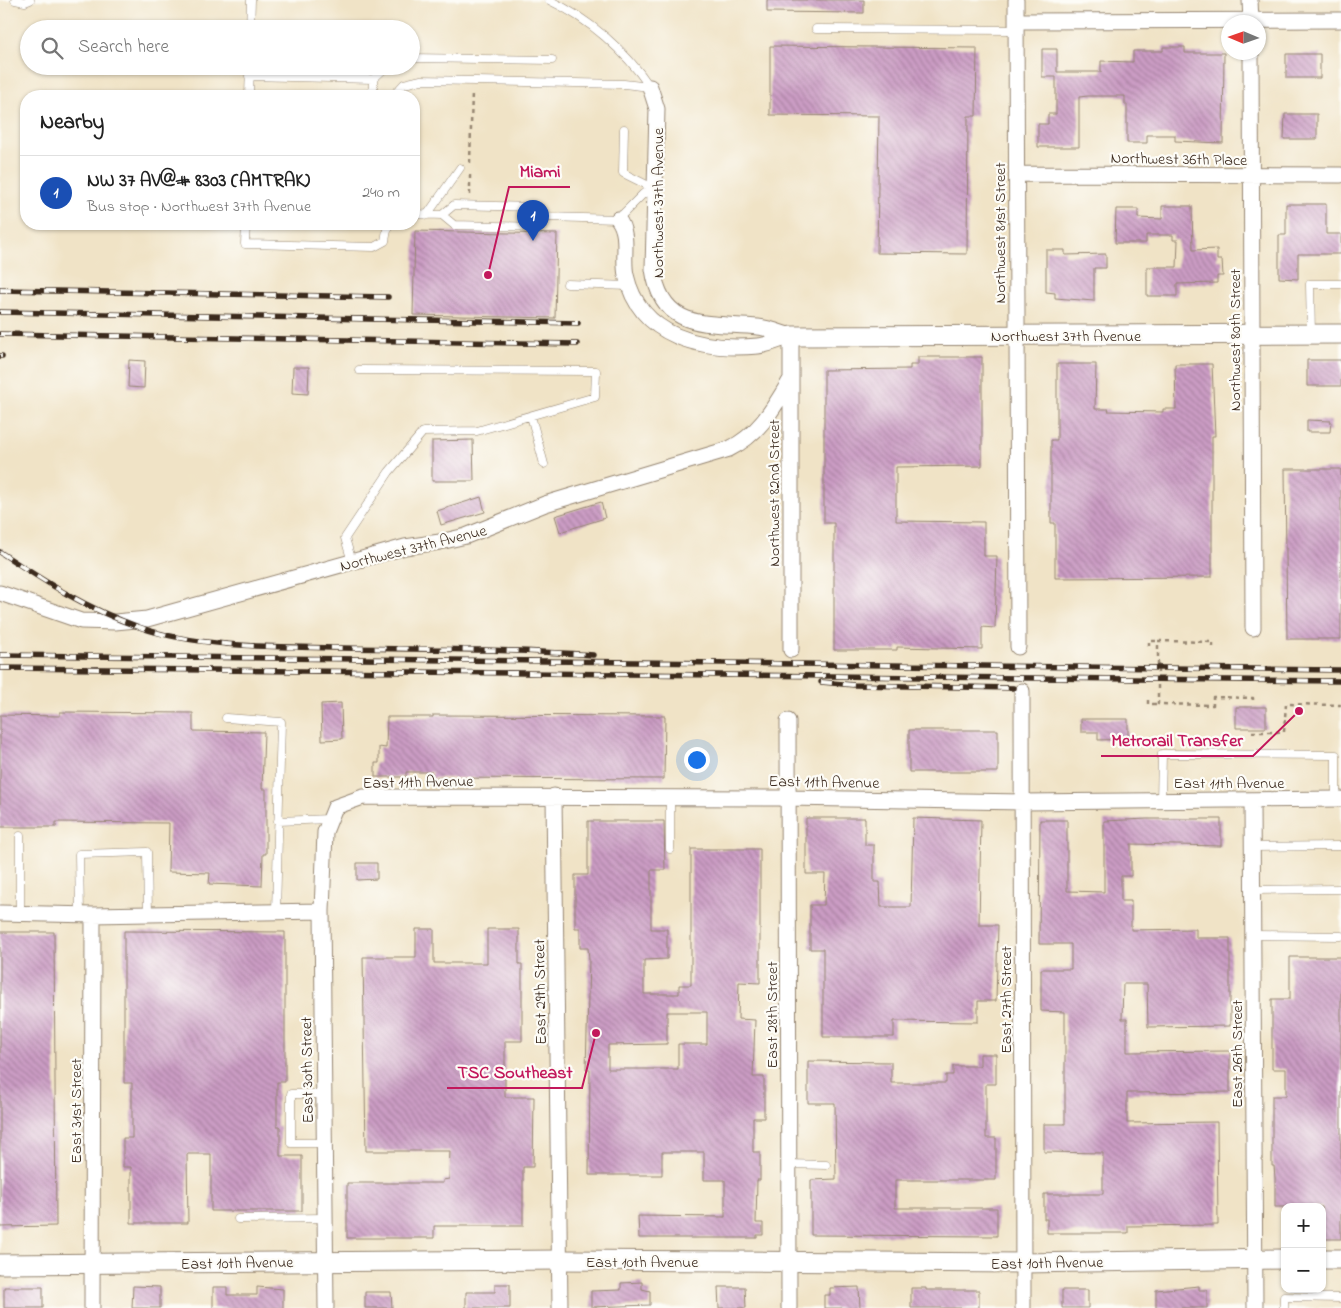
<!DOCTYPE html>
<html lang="en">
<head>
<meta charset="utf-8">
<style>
  body { margin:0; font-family:"Indie Flower",sans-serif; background:#f6f6f6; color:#222 }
  .controls { position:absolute; right:15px; bottom:15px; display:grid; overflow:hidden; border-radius:10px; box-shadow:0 1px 4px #0004 }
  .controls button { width:45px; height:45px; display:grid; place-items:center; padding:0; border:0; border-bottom:1px solid #e0e0e0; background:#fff; color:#222; font:25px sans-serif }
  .compass { position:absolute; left:1221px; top:15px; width:45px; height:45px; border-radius:50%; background:#fff; box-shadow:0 1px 4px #0004; rotate:272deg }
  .you { position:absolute; left:696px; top:759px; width:18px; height:18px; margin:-12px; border:4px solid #fff; border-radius:50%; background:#1a73e8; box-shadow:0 0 0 8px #1a73e833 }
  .badge { display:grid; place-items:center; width:32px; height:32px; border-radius:50%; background:#b5179e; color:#fff; font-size:16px; font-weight:700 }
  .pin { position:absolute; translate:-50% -41px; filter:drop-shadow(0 1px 2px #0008) }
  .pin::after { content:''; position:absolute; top:26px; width:18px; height:15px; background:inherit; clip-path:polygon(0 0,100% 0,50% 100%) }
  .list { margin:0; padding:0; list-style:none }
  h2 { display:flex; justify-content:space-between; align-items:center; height:65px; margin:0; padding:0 20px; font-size:21px }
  h2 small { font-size:16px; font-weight:400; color:#767676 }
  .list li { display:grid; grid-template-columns:32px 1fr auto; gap:15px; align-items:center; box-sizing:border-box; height:75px; padding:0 20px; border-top:1px solid #e0e0e0 }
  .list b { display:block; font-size:19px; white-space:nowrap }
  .list p { margin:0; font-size:16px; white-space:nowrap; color:#767676 }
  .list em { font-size:16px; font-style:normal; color:#767676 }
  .icon { flex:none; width:28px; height:28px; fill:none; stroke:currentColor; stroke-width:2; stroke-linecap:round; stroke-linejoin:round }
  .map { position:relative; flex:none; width:1341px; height:1308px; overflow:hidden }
  .search { position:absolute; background:#fff; box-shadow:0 1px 4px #0004; left:20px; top:20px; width:400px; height:55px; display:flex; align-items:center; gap:12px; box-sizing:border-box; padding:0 18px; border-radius:28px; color:#767676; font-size:19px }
  .panel { position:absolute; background:#fff; box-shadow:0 1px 4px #0004; left:20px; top:90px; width:400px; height:140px; border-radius:20px }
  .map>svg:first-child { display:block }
  .building { fill:url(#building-back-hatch); fill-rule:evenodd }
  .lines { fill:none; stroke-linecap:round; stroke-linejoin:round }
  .service-casing { stroke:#968672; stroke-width:9 }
  .minor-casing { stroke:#968672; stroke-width:17 }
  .tertiary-casing { stroke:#968672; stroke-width:21 }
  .path { stroke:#968672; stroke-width:2.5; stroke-dasharray:4 4; stroke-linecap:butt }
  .service { stroke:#fff; stroke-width:8 }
  .minor { stroke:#fff; stroke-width:15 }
  .tertiary { stroke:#fff; stroke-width:19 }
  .rail-casing { stroke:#3b2a1e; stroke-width:5.5 }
  .rail { stroke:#fdfcf7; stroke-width:4; stroke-dasharray:11; stroke-linecap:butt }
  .labels { text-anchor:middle; stroke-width:4.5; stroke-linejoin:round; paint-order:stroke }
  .street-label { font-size:16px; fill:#3b2a1e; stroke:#fdfcf7 }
  .leader { fill:none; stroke:#c2185b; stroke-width:2 }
  .callout-dot { fill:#c2185b; stroke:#fdfcf7; stroke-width:2 }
  .callout-label { font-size:18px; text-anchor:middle; font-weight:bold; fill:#c2185b; stroke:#fdfcf7; stroke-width:4.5; stroke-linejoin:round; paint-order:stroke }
</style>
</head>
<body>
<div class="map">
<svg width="1341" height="1308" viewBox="0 0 1341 1308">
  <defs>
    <pattern id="building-back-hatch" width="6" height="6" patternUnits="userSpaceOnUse" patternTransform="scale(1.25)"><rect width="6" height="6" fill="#cb9cc4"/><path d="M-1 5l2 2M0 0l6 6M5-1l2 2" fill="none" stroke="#a67f9f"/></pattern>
  </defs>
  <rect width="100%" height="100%" fill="#fdfcf7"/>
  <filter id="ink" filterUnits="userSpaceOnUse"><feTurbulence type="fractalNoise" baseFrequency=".02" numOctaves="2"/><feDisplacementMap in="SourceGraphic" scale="10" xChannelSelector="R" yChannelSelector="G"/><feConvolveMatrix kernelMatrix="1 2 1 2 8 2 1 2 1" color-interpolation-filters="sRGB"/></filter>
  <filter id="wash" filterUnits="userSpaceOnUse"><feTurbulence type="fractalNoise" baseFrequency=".0096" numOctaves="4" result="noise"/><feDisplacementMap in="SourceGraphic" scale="20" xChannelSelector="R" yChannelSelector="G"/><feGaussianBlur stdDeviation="1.12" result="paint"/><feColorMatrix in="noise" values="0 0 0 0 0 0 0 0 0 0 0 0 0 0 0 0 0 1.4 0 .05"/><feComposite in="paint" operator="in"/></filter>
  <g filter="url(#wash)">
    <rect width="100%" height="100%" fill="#f0e3c6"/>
    <g id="blocks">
      <path class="building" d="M 767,0 L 864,0 L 864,13 L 767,12 Z
        M 770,46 L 977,48 L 976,116 L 968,116 L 967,254 L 877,253 L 879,116 L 770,115 Z
        M 1163,47 L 1185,47 L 1185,53 L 1224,53 L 1223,143 L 1175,141 L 1175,135 L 1147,135 L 1147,143 L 1127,143 L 1127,105 L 1125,105 L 1125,96 L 1088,96 L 1079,97 L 1079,147 L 1038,147 L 1038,124 L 1048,124 L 1048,114 L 1056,114 L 1056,77 L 1042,77 L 1042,49 L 1057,49 L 1057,72 L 1101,72 L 1101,61 L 1133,62 L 1133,51 L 1163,51 Z
        M 1286,54 L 1320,54 L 1320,78 L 1286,78 Z
        M 1285,114 L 1317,114 L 1317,139 L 1284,139 Z
        M 1286,204 L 1326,204 L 1326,234 L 1341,234 L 1341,254 L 1298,254 L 1298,279 L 1279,278 L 1279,235 L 1286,235 Z
        M 1162,206 L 1192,206 L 1193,250 L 1217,249 L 1217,260 L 1222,260 L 1223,276 L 1217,276 L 1217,283 L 1177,284 L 1177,296 L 1147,296 L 1147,267 L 1177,267 L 1178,240 L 1173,240 L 1173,235 L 1146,235 L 1146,243 L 1115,243 L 1116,209 L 1138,209 L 1138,218 L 1162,219 Z
        M 415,231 L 557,234 L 555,318 L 413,315 Z
        M 1046,250 L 1065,250 L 1065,255 L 1106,254 L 1106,268 L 1094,268 L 1094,301 L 1055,298 L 1055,293 L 1046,292 Z
        M 918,357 L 982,357 L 982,466 L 896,467 L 896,521 L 984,522 L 984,556 L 997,556 L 995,628 L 982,627 L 982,649 L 897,647 L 897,650 L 834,650 L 834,523 L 824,523 L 824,370 L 910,369 L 910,365 L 918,365 Z
        M 129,360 L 145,361 L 144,388 L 128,387 Z
        M 1307,360 L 1341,360 L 1341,386 L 1307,386 Z
        M 1057,364 L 1096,364 L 1095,409 L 1109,409 L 1108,411 L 1163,412 L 1163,409 L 1176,409 L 1175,364 L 1212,364 L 1215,436 L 1212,436 L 1212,577 L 1055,578 L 1055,523 L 1051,523 L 1051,440 L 1057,440 Z
        M 293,367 L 309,367 L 308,394 L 292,393 Z
        M 1307,420 L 1331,421 L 1330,432 L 1307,432 Z
        M 473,440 L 474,481 L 432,481 L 432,441 Z
        M 1285,469 L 1341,469 L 1341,639 L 1287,639 Z
        M 481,497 L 485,512 L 441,525 L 437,511 Z
        M 601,502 L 605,518 L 560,532 L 555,516 Z
        M 341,703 L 342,739 L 322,740 L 321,704 Z
        M 1236,707 L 1266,707 L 1266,728 L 1236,728 Z
        M 60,712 L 193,713 L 193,731 L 264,732 L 262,789 L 266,789 L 266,854 L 263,854 L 262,886 L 209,884 L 210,873 L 168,872 L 169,823 L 56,822 L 56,827 L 0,827 L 0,715 L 60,716 Z
        M 433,715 L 665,716 L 664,779 L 432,778 L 432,772 L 406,772 L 406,777 L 375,777 L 375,763 L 379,763 L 379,747 L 386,748 L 387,717 L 433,717 Z
        M 1081,719 L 1128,719 L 1128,739 L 1098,740 L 1098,732 L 1081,732 Z
        M 909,730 L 998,730 L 998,772 L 909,772 Z
        M 806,818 L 865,818 L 865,845 L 874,845 L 874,882 L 880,882 L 881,907 L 911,907 L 913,818 L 981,820 L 979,925 L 998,925 L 996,1001 L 978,1001 L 978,1022 L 894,1021 L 894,1037 L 823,1037 L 823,949 L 810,949 L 810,905 L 824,905 L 825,874 L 806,874 Z
        M 1147,819 L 1221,819 L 1221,846 L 1131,844 L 1131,876 L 1121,876 L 1121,901 L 1131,901 L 1131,930 L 1196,929 L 1196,938 L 1230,938 L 1230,1026 L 1148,1027 L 1147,984 L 1123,984 L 1122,1019 L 1127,1019 L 1127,1052 L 1230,1051 L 1230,1092 L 1127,1093 L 1127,1123 L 1217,1122 L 1218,1225 L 1128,1226 L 1128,1233 L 1047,1233 L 1047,1219 L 1044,1219 L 1044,1194 L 1103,1194 L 1103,1153 L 1044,1152 L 1044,1124 L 1065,1124 L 1065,1012 L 1041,1011 L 1041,969 L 1071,969 L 1071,944 L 1039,944 L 1040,820 L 1067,820 L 1067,891 L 1104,892 L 1104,821 Z
        M 588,821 L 664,821 L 665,870 L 651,870 L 651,929 L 667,929 L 667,959 L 644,960 L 644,994 L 679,994 L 679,985 L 691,985 L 691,849 L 760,849 L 760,983 L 739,982 L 738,1019 L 755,1020 L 753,1077 L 764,1077 L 764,1118 L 753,1118 L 753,1152 L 760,1152 L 760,1180 L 757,1180 L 756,1223 L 763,1223 L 763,1235 L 757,1235 L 757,1238 L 639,1238 L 638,1216 L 725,1217 L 725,1180 L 704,1180 L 704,1152 L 662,1152 L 662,1175 L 589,1175 L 590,1069 L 586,1069 L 589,960 L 588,948 L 580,948 L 580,928 L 575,928 L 575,875 L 588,875 ZM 667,1012 L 707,1012 L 707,1044 L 678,1044 L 678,1069 L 608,1069 L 608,1045 L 667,1044 Z
        M 357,863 L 377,863 L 377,879 L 357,880 Z
        M 416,929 L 434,929 L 434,963 L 487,963 L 487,929 L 519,929 L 519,964 L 522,964 L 522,1041 L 505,1041 L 505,1097 L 534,1097 L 533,1167 L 523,1167 L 523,1226 L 434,1226 L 434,1238 L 347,1238 L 347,1183 L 443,1183 L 443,1180 L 449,1179 L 450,1151 L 366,1151 L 363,957 L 416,957 Z
        M 124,931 L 285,932 L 285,1082 L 277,1082 L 277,1126 L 280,1126 L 280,1156 L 302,1156 L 302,1211 L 211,1211 L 211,1154 L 187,1154 L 188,1223 L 131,1223 L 131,1167 L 123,1167 L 123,1138 L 132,1138 L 132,1083 L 124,1083 Z
        M 0,932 L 54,932 L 56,1226 L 0,1227 Z
        M 1290,957 L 1341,957 L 1341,1239 L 1322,1239 L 1322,1207 L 1275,1207 L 1275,1178 L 1274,1166 L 1272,1166 L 1272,1096 L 1286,1096 L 1286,1069 L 1272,1069 L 1272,999 L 1290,999 Z
        M 980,1054 L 996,1054 L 996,1084 L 986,1084 L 986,1138 L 996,1138 L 996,1180 L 895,1180 L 895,1208 L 997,1208 L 997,1236 L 811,1235 L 811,1180 L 836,1179 L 835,1103 L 808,1103 L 808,1061 L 891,1062 L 891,1083 L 946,1083 L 946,1075 L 953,1075 L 953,1066 L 980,1066 Z
        M 642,1282 L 642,1289 L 650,1291 L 650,1305 L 591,1307 L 591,1291 L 621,1290 L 621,1283 Z
        M 495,1284 L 510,1284 L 510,1308 L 466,1308 L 466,1292 L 495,1292 Z
        M 133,1286 L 160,1287 L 160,1308 L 132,1308 Z
        M 1199,1286 L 1199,1290 L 1207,1290 L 1207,1308 L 1156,1308 L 1156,1290 Z
        M 4,1287 L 43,1287 L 43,1308 L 4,1308 Z
        M 213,1287 L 227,1287 L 227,1295 L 257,1295 L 257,1287 L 283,1289 L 283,1308 L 213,1308 Z
        M 718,1287 L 745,1287 L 746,1308 L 719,1308 Z
        M 859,1287 L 860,1308 L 824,1308 L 824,1295 L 830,1295 L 830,1288 Z
        M 911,1288 L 926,1288 L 926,1290 L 979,1290 L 979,1308 L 911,1308 Z
        M 1062,1290 L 1088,1290 L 1088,1308 L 1062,1308 Z
        M 365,1292 L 391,1292 L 392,1308 L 365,1308 Z"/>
    </g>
  </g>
  <g filter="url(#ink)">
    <use href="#blocks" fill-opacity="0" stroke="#968672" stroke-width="1"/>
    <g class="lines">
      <g class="service-casing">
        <path id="service" d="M 15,0 L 25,2 L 30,0
          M 549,0 C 589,19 625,50 650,87
          M 250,29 L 251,0
          M 816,29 L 1016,30
          M 411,58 L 552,60
          M 249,76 L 373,79
          M 249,96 L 250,66
          M 373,96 L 373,79 L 387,66
          M 393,96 L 404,84 L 421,80 L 624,84 L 650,87
          M 624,129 L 623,173 L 655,189
          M 414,214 L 442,215 L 454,225 L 540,227 L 547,217
          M 427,215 L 460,168
          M 442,215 L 454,205 L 539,207 L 547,217
          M 547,217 L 618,219 L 643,194 L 655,189
          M 246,224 L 245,244 L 374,247 L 385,241 L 388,224
          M 567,284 L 630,286
          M 1311,335 L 1310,284 L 1341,284
          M 531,416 L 544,464
          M 352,562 L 345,538 L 389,472 L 423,432 L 477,431 L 595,397 L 596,371 L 359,370
          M 226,718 L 281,722 L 276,912
          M 670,797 L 670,849
          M 1161,801 L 1162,754 L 1336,755 L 1336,799
          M 278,821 L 330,819
          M 1252,847 L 1341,846
          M 1252,890 L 1341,889
          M 20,914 L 20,836
          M 80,915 L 79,854 L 147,852 L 148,914
          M 1253,935 L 1341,936
          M 324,1094 L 291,1094 L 291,1143 L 325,1143
          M 788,1164 L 826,1165
          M 238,1219 L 325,1218
          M 1284,1308 L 1284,1297 L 1341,1298"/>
      </g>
      <g class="minor-casing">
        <path id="minor" d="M 1016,0 L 1018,647
          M 1250,0 L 1251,22
          M 1017,21 L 1341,20
          M 1251,52 L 1253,628
          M 650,87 L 657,109 L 653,269 C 662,333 710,322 758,327 C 769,328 781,333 791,336
          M 1017,174 L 1341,175
          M 618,219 C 630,235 622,257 626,275 C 640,338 703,351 758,346 C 769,345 781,339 791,336
          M 0,593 L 81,621 L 115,622 L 147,619 L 405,547 L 440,542 L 466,536 L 545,504 L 729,449 C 760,434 774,407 791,379
          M 791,650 L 791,336
          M 1022,691 L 1023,1308
          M 788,721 L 789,1308
          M 554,796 L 560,1308
          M 1252,800 L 1255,1308
          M 0,913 L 93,915 L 322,911
          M 92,1308 L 93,915
          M 326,1308 L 322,911 L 325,832 L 335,807 L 363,797 L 788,798 L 1023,802 L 1341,799"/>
      </g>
      <g class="tertiary-casing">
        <path id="tertiary" d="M 791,336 L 1341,334
          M 1322,1259 L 1341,1259
          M 0,1264 L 559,1260 L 1023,1263 L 1285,1259"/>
      </g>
      <path class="path" d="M 470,163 L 472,91
        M 470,195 L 470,173
        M 1149,646 L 1149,641 L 1158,641
        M 1213,647 L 1213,642 L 1158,641 L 1158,704 L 1213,705 L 1213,697 L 1253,698 L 1253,701
        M 1148,700 L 1148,704 L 1157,704
        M 1252,732 L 1284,732 L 1286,704 L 1341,705"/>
      <use href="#service" class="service"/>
      <use href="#minor" class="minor"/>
      <use href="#tertiary" class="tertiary"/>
      <g class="rail-casing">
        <path id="rail" d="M 0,290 L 388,297
          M 0,312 L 578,323
          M 0,334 L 577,344
          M 0,356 L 2,356
          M 0,552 C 45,582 87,609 139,627 C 197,648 279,647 341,648 C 425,649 509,649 593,655
          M 0,655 L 1341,670
          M 0,668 L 1341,681
          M 821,682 L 854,685 L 1013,688"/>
      </g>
      <use href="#rail" class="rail"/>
    </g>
  </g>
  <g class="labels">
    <g class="street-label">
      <text transform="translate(1179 158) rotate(1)" y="6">Northwest 36th Place</text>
      <text transform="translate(657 203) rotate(-90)" y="6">Northwest 37th Avenue</text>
      <text transform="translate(999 233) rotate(-90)" y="6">Northwest 81st Street</text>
      <text x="1066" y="341">Northwest 37th Avenue</text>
      <text transform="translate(1234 340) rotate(-90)" y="6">Northwest 80th Street</text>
      <text transform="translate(773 493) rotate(-90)" y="6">Northwest 82nd Street</text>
      <text transform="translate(413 547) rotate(-14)" y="6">Northwest 37th Avenue</text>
      <text transform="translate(418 781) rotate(-1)" y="6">East 11th Avenue</text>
      <text transform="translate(824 781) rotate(1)" y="6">East 11th Avenue</text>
      <text x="1229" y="788">East 11th Avenue</text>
      <text transform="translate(539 992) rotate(-91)" y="6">East 29th Street</text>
      <text transform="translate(1005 1000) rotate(-90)" y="6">East 27th Street</text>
      <text transform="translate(771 1015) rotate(-90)" y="6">East 28th Street</text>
      <text transform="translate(1236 1054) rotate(-90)" y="6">East 26th Street</text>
      <text transform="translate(306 1070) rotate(-91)" y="6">East 30th Street</text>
      <text transform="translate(75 1111) rotate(-90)" y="6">East 31st Street</text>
      <text x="642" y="1267">East 10th Avenue</text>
      <text transform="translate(237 1262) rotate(-1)" y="6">East 10th Avenue</text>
      <text transform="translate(1047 1262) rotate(-1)" y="6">East 10th Avenue</text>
    </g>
  </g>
  <path class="leader" d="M488 275L509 187H570M1299 711L1253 756H1101M596 1033L582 1088H447"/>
  <g class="callout-dot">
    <circle cx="488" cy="275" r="5"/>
    <circle cx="1299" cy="711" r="5"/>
    <circle cx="596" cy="1033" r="5"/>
  </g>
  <g class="callout-label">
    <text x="540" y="177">Miami</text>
    <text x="1177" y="746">Metrorail Transfer</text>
    <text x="515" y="1078">TSC Southeast</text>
  </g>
</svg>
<div class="controls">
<button>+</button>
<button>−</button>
</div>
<svg class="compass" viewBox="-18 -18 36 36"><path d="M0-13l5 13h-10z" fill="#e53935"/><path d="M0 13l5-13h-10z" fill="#767676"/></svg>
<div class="you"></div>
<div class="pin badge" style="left:533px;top:241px;background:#1a4fb4">1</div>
<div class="search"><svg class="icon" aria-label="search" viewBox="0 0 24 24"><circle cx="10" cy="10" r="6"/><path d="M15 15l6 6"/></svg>Search here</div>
<section class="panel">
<h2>Nearby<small></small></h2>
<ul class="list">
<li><span class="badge" style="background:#1a4fb4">1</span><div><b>NW 37 AV@# 8303 (AMTRAK)</b><p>Bus stop · Northwest 37th Avenue</p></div><em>240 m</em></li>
</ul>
</section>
</div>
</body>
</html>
